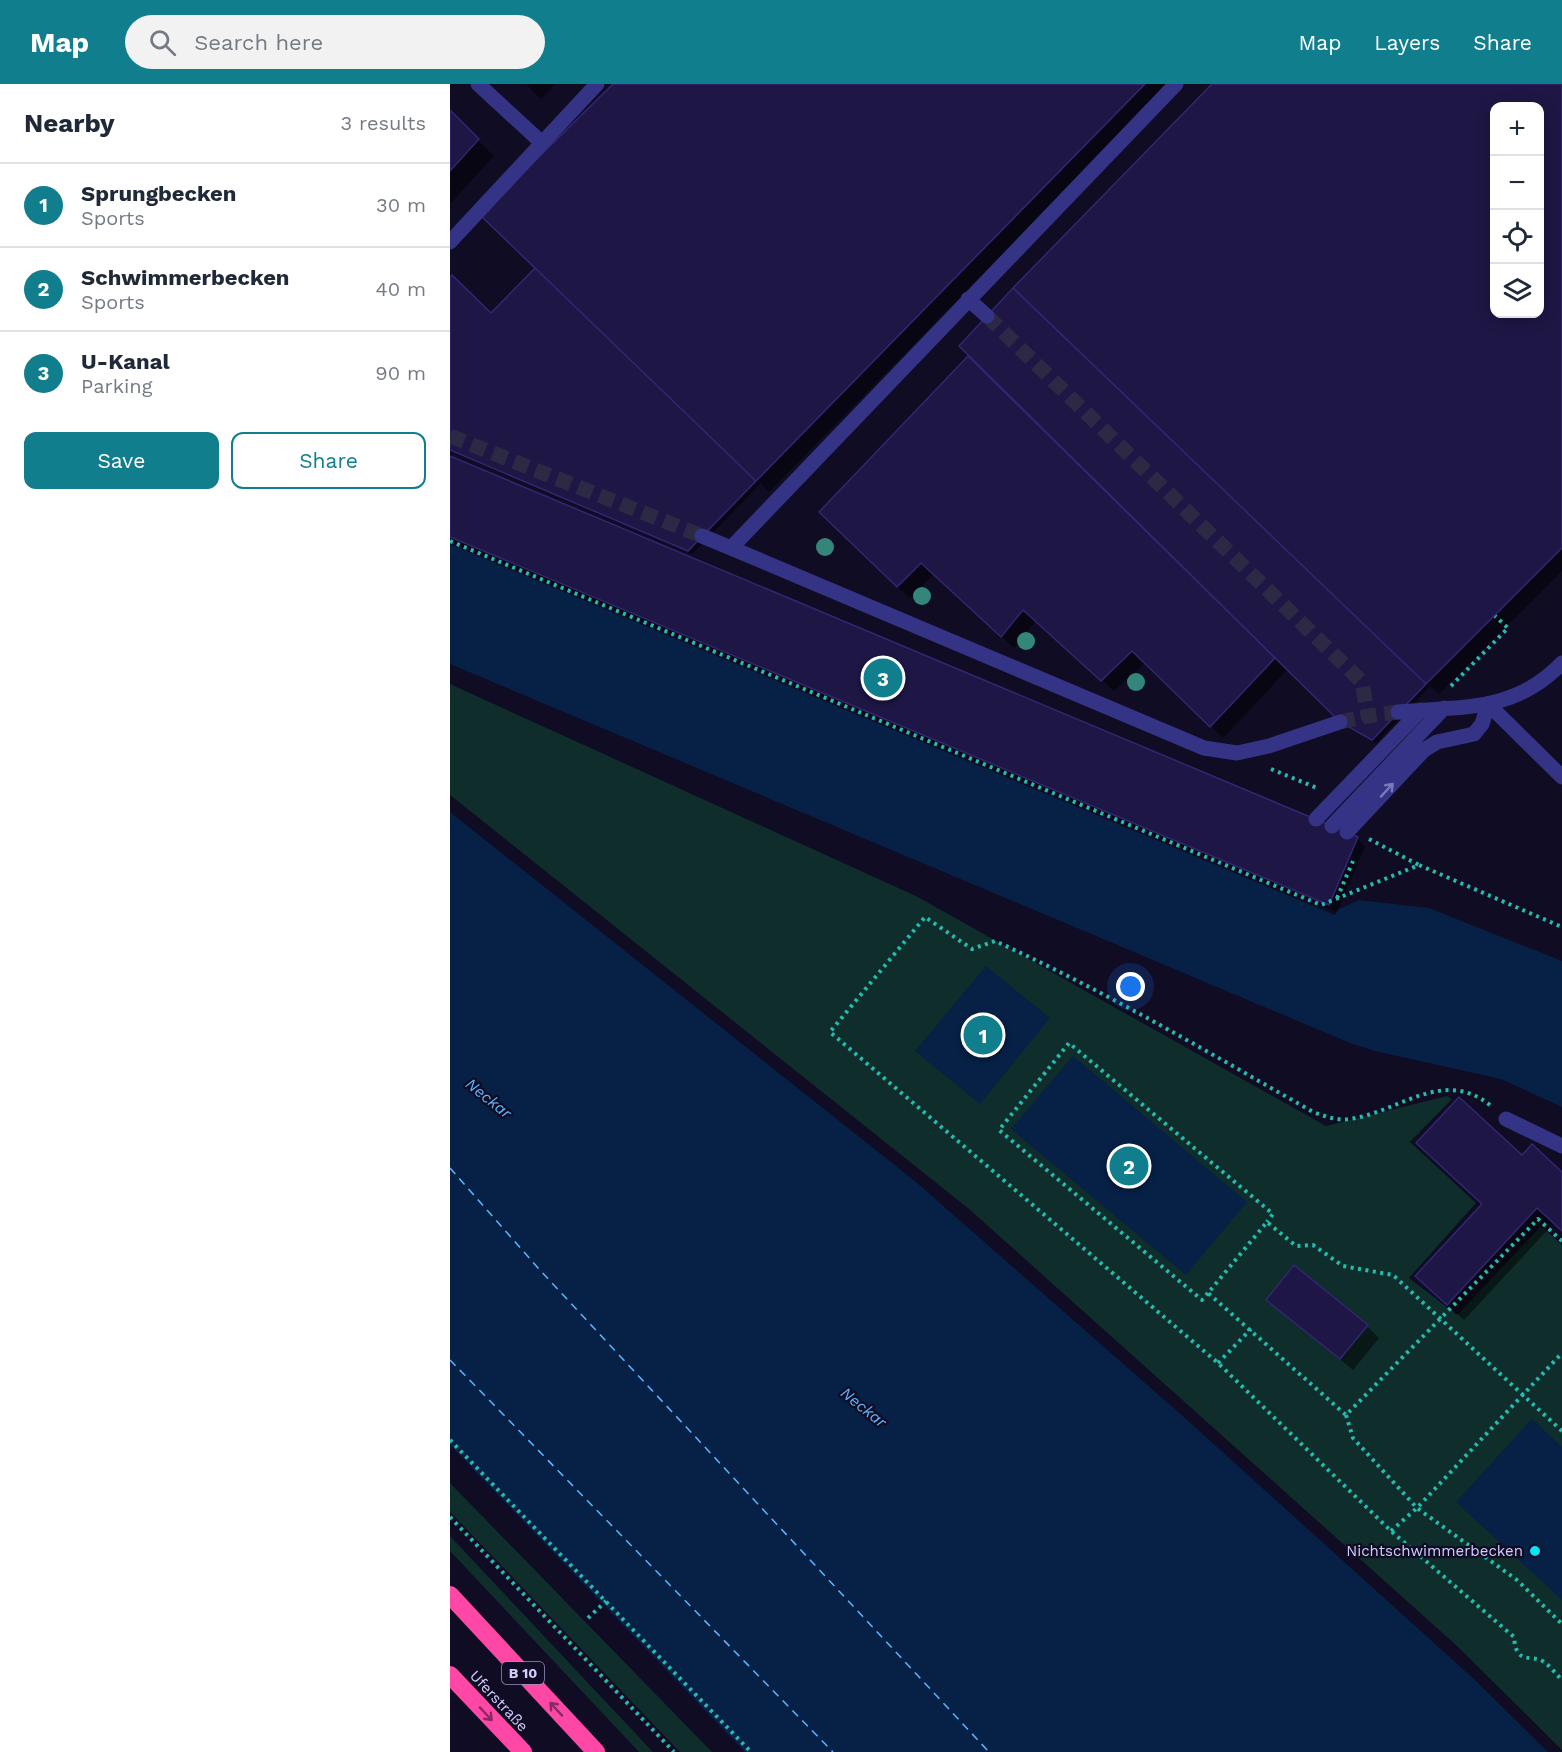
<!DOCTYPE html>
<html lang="en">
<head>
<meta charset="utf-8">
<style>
  body { margin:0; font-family:"Work Sans",sans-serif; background:#f2f2f3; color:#1f2937 }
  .controls { position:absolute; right:18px; top:18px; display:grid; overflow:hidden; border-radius:12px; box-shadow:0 3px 15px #0003 }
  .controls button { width:54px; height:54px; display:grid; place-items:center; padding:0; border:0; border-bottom:2px solid #e0e1e3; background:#fff; color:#1f2937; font:30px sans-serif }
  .you { position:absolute; left:681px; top:903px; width:21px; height:21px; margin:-15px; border:4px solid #fff; border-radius:50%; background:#1a73e8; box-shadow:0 0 0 9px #1a73e833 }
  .badge { display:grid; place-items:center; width:39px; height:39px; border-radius:50%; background:#117e8e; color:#fff; font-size:20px; font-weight:700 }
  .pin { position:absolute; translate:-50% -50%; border:3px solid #fff; box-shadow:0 2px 6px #0006 }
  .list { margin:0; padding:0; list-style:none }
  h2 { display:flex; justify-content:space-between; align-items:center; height:78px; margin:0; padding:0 24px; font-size:26px }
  h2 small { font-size:20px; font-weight:400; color:#747a83 }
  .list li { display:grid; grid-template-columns:39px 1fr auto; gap:18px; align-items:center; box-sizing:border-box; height:84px; padding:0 24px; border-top:2px solid #e0e1e3 }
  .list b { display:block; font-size:22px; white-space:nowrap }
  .list p { margin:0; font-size:20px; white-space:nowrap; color:#747a83 }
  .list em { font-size:20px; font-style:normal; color:#747a83 }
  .actions { display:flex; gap:12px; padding:18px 24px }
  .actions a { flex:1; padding:14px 0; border:2px solid #117e8e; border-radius:12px; text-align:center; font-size:21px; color:#117e8e }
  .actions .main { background:#117e8e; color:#fff }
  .icon { flex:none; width:33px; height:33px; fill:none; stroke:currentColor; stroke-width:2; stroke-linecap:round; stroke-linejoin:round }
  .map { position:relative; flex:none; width:1112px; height:1668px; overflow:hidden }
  header { display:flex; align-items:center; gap:36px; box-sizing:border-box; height:84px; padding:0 30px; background:#117e8e; color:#fff }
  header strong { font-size:28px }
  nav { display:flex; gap:33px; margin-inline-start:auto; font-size:21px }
  .search { width:420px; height:54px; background:#f2f2f3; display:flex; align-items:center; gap:15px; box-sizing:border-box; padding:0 21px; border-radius:33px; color:#747a83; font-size:22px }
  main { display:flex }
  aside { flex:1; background:#fff }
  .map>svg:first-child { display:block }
  .green { fill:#0e2d2b }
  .water { fill:#072046 }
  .shadow { fill:#0007; fill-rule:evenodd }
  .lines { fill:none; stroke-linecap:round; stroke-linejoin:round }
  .ferry { stroke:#5bb7ff; stroke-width:1.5; stroke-dasharray:8 6; stroke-linecap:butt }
  .building { fill:#1e1645; stroke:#332673; stroke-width:1.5; fill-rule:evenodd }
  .minor-tunnel { stroke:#2c2944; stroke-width:15; stroke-dasharray:15 8; stroke-linecap:butt }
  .path { stroke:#24bcaf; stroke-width:4; stroke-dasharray:3 4.5; stroke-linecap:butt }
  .minor { stroke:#343386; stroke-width:15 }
  .highway { stroke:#ff48a5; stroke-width:18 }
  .tree { fill:#338679 }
  .oneway { stroke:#7b78bc }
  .oneway2 { stroke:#872a64 }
  .poi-dot { fill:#00e6f8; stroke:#0f0c23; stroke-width:2 }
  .labels { text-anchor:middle; stroke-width:4.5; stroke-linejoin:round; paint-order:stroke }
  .shield { fill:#0f0c23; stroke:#9893bd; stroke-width:1.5 }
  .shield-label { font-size:14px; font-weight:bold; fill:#d2cdff }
  .poi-label { font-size:15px; fill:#d2cdff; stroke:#0f0c23; text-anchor:end }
  .street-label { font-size:15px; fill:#d2cdff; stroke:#0f0c23 }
  .water-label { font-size:16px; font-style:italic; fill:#5bb7ff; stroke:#0f0c23 }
</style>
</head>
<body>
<header>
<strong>Map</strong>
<div class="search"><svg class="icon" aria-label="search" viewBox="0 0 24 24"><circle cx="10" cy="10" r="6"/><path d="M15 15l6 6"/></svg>Search here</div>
<nav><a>Map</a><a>Layers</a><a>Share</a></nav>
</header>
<main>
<aside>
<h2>Nearby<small>3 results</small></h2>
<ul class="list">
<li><span class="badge">1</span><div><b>Sprungbecken</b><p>Sports</p></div><em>30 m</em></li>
<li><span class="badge">2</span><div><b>Schwimmerbecken</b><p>Sports</p></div><em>40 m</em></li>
<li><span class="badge">3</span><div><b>U-Kanal</b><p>Parking</p></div><em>90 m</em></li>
</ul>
<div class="actions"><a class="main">Save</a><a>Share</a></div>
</aside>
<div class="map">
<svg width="1112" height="1668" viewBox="0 0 1112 1668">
  <rect width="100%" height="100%" fill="#0f0c23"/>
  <path class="green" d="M 0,600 L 468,813 L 876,1042 L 997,1012 L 1002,1015 L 960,1058 L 1026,1119 L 959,1194 L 1007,1231 L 1091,1142 L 1112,1161 L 1112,1666 L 1006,1561 L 519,1125 L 0,711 Z
    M 0,1399 L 262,1668 L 230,1668 L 0,1428 Z
    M 0,1452 L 203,1668 L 189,1668 L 0,1467 Z"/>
  <path class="water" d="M 0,460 L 885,831 L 887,826 L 909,816 L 979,824 L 1112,877 L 1112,1023 L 1051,995 L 925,967 L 900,959 L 0,580 Z
    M 0,728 L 466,1098 L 736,1335 L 1025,1596 L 1098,1668 L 295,1668 L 0,1361 Z
    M 536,882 L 600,934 L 530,1020 L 465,967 Z
    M 623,972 L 797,1118 L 736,1191 L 561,1045 Z
    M 1082,1335 L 1112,1363 L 1112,1516 L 1006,1418 Z"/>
  <path class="shadow" d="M 76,0 L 105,0 L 91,15 Z
    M 165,0 L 719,0 L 319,408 L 311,399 L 242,470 L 0,367 L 0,196 L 41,231 L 87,184 Z
    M 764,0 L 1112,0 L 1112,487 L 989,610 L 980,602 L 926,659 L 896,642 L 838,585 L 773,654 L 696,578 L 664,607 L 586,537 L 564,564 L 484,490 L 460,514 L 383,440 L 742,494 L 744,492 ZM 1044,22 L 1090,22 L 1090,230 L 1044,230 Z
    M 0,28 L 44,72 L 0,120 Z
    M 0,374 L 907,754 L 915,762 L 887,828 L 0,457 Z
    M 1072,1073 L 1104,1139 L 1014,1236 L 983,1208 L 1034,1120 Z
    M 818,1216 L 917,1242 L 929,1254 L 903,1286 Z"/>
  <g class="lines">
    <path class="ferry" d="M 0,1084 L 88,1184 L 539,1668
      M 0,1276 L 383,1668"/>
  </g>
  <path class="building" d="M 163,0 L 695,0 L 306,397 L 30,131 Z
    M 762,0 L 1112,0 L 1112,464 L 976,600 L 563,204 ZM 1044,22 L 1090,22 L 1090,230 L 1044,230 Z
    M 0,26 L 29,55 L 0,87 Z
    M 85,184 L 306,397 L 238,467 L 0,366 L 0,194 L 2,191 L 41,229 Z
    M 563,204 L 976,600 L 922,656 L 890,638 L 509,262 Z
    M 518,272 L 825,574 L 760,643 L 682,567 L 651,597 L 573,526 L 551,553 L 471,479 L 447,503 L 369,428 Z
    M 0,372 L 908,753 L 879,821 L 0,453 Z
    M 1009,1013 L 1072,1071 L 1082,1060 L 1112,1088 L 1112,1147 L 1087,1124 L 997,1221 L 965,1192 L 1032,1120 L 966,1059 Z
    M 844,1181 L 918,1241 L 890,1275 L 816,1216 Z"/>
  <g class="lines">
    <path class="minor-tunnel" d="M 537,232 L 912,598 L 918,632 L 948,628
      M 0,352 L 252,452
      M 890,638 L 918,632"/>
    <path class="path" d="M 0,457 L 871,821 L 969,781 L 1112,843
      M 1001,602 L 1058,544 L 1045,532
      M 821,685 L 867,704
      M 919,755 L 969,781
      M 887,814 L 903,777
      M 1040,1021 C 992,983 948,1029 899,1035 C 886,1037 875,1032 863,1028 C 758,968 655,907 545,857 L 522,865 L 475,833 L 380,948 L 768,1279 L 941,1447 L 1064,1553 C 1066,1583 1082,1569 1094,1578 C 1101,1583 1106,1590 1112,1596
      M 1112,1157 L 1088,1135 L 896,1331 L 758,1209 L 817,1138 L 846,1162 L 863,1161 L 893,1182 L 943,1191 L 1112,1347
      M 758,1209 L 752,1216 L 549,1046 L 619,959 L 823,1130 L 817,1138
      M 768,1279 L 801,1245
      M 896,1331 L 903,1354 L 967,1424 L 1067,1496 L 1112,1540
      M 0,1356 L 301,1668
      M 0,1433 L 224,1668
      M 941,1447 L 967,1424 L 1112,1269
      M 138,1534 L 156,1517"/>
    <path class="minor" d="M 28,0 L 91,58
      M 726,0 L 281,464 L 754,664 L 787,669 L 819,662 L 890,638
      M 0,158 L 147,0
      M 518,215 L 537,232
      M 252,452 L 281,464
      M 948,628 C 1012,622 1064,629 1112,579
      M 866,735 L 971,626
      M 882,742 L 994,624
      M 897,748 L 974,666 L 987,658 L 1024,650 L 1032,640 L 1038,620 L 1112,693
      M 1056,1035 L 1112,1062"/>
    <path class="highway" d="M 0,1511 L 146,1668
      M 0,1591 L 73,1668"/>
  </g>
  <g class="tree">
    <circle cx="375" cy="463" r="9"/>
    <circle cx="472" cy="512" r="9"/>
    <circle cx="576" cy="557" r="9"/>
    <circle cx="686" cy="598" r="9"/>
  </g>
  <defs><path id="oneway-shaft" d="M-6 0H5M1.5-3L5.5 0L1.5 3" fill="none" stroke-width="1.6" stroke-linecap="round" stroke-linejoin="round" transform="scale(1.5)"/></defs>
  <use class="oneway" href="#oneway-shaft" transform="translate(937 706) rotate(-47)"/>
  <g class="oneway2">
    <use href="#oneway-shaft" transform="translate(106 1625) rotate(-133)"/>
    <use href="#oneway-shaft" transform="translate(36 1630) rotate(47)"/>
  </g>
  <circle class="poi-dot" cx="1085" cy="1467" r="6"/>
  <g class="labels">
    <rect class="shield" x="52" y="1578" width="42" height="22" rx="4.5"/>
    <g class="shield-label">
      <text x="73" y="1594">B 10</text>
    </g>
    <g class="poi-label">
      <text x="1073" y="1472">Nichtschwimmerbecken</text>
    </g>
    <g class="street-label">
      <text transform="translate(49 1617) rotate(47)" y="5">Uferstraße</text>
    </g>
    <g class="water-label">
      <text transform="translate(39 1014) rotate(39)" y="6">Neckar</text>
      <text transform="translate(414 1323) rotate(39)" y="6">Neckar</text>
    </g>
  </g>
</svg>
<div class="controls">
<button>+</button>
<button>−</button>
<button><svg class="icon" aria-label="locate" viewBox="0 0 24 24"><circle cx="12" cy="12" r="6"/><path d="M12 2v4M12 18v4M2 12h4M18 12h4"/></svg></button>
<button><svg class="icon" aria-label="layers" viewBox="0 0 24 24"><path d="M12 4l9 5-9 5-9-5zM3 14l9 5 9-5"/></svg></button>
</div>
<div class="you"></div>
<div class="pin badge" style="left:533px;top:951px">1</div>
<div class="pin badge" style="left:679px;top:1082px">2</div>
<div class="pin badge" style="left:433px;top:594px">3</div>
</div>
</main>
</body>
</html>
